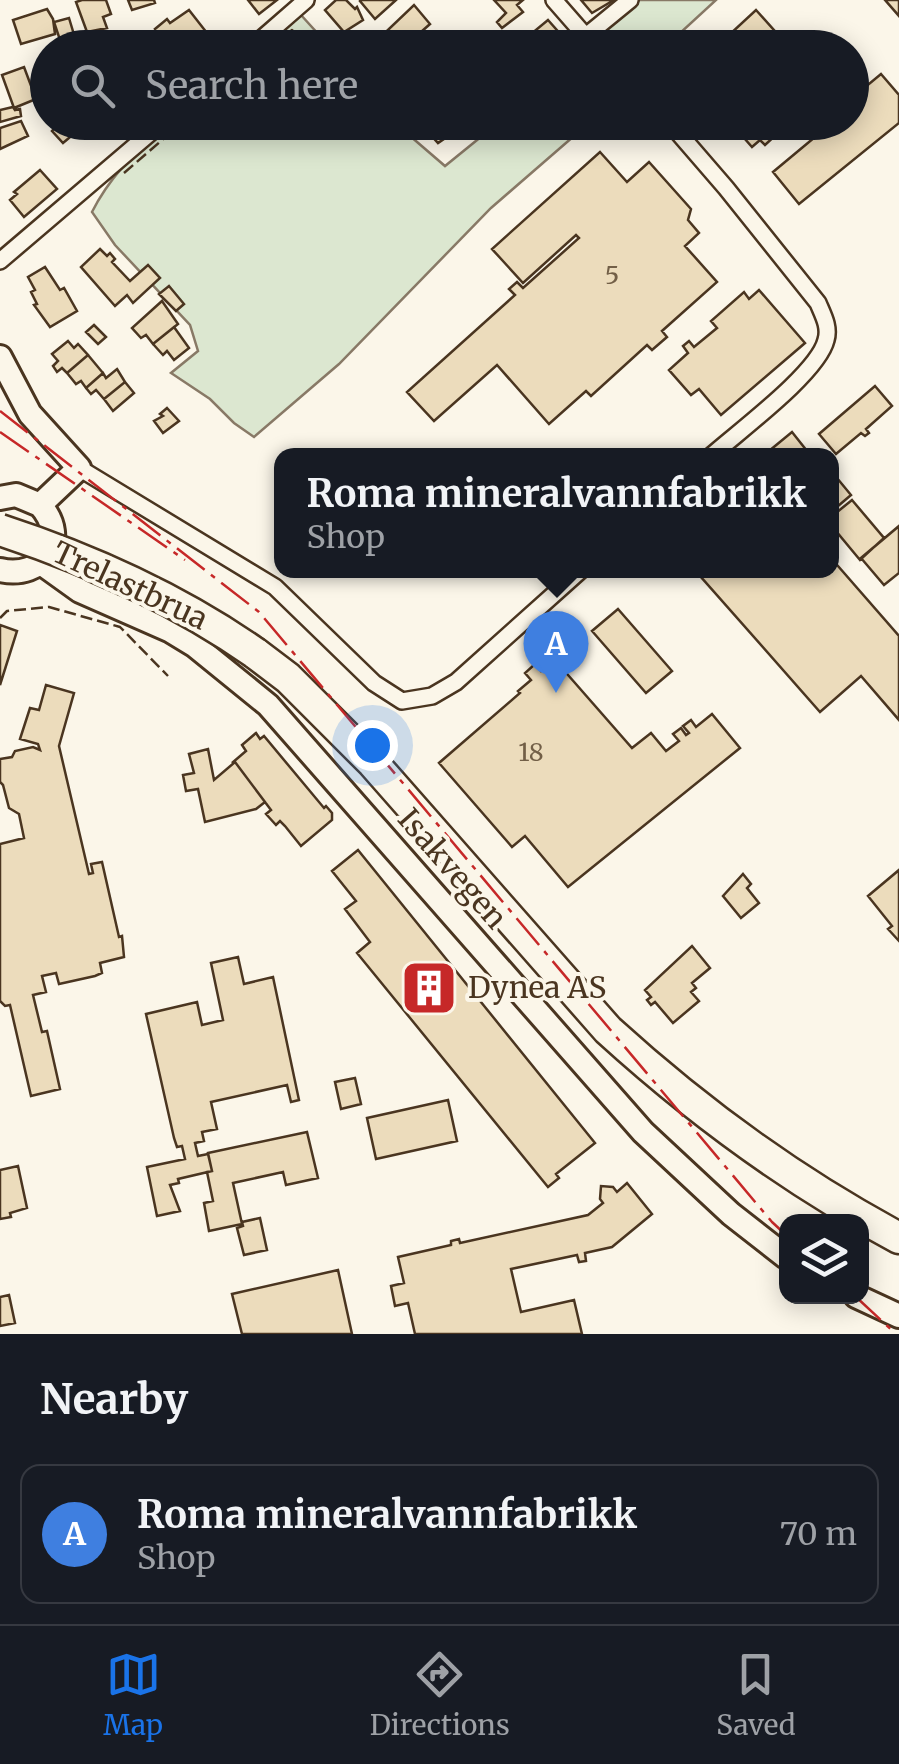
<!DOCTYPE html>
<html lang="en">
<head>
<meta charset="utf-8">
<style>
  body { margin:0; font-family:Merriweather,serif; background:#242831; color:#f1f3f6 }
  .controls { position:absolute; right:30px; bottom:30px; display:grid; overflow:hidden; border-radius:20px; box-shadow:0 5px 25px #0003 }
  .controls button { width:90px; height:90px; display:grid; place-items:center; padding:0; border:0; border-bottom:2px solid #363941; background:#171b24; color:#f1f3f6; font:50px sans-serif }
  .you { position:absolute; left:372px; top:745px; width:35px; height:35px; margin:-25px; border:8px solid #fff; border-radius:50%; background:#1a73e8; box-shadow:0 0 0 15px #1a73e833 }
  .badge { display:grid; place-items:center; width:65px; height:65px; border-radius:50%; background:#1a73e8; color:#fff; font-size:32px; font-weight:700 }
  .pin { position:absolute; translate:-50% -82px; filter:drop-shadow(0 2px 5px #0008) }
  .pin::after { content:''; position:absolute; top:52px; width:35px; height:30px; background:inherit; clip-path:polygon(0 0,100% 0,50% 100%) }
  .popup { position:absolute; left:274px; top:448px; width:565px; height:130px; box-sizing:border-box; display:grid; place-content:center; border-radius:20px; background:#171b24; filter:drop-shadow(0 2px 8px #0005); font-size:32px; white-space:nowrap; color:#9ea1a6 }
  .popup b { font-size:38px; color:#f1f3f6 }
  .popup::after { content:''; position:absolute; left:50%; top:100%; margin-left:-20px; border:20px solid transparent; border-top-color:#171b24 }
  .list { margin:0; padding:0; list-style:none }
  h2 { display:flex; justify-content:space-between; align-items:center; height:130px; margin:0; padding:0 40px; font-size:42px }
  h2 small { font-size:32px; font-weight:400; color:#9ea1a6 }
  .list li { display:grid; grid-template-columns:65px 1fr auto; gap:30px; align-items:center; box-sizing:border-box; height:140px; margin:0 20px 20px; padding:0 20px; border:2px solid #363941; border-radius:20px }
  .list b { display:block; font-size:38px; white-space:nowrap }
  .list p { margin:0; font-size:32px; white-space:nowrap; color:#9ea1a6 }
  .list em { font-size:32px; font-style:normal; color:#9ea1a6 }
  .icon { flex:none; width:55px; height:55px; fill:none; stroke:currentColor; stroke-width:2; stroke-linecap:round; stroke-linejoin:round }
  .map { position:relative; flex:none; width:899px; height:1334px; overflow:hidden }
  .search { position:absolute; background:#171b24; box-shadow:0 5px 25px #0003; left:30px; right:30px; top:30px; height:110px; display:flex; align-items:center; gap:25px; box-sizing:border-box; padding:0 35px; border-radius:55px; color:#9ea1a6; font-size:38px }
  .sheet { height:290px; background:#171b24 }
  nav { display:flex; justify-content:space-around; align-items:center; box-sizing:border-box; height:140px; border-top:2px solid #363941; background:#171b24; font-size:28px; color:#9ea1a6 }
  nav a { display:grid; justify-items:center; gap:5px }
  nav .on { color:#1a73e8 }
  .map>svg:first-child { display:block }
  .green { fill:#dce7d0; stroke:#887966; stroke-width:2.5 }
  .building { fill:#ecdcbc; stroke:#4a3520; stroke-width:2.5 }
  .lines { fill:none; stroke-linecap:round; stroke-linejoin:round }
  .street-casing { stroke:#4a3520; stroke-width:20 }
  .secondary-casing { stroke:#4a3520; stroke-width:28 }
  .highway-casing { stroke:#4a3520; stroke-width:35 }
  .street { stroke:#fbf6e9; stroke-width:15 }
  .secondary { stroke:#fbf6e9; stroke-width:22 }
  .highway { stroke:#fbf6e9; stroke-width:30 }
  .highway-bridge-casing { stroke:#4a3520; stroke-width:35; stroke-linecap:butt }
  .highway-bridge { stroke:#fbf6e9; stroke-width:30 }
  .fence { stroke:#4a3520; stroke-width:2.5; stroke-dasharray:12 5; stroke-linecap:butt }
  .power { stroke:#c62828; stroke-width:2.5; stroke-dasharray:35 8 5 8; stroke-linecap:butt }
  .labels { text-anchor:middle; stroke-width:8; stroke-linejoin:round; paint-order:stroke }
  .number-label { font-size:25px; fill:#725f47 }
  .street-label { font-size:30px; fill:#4a3520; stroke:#fbf6e9 }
  .poi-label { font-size:30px; fill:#4a3520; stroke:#fbf6e9; text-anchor:start }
</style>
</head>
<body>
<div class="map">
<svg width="899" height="1334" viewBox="0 0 899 1334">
  <rect width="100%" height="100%" fill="#fbf6e9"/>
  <path class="green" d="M 634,0 L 716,0 L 665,47 L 583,48 Z
    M 301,15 L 330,47 L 245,48 L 284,18 Z
    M 168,123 L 395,123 L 445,166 L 498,123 L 589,123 L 491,208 L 339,364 L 254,437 L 234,423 L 210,399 L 171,373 L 198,351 L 190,325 L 115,245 L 92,212 C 109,178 139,147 168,123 Z"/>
  <path class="building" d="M 82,0 L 106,0 L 111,14 L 103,17 L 107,28 L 87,32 L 76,2 Z
    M 128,0 L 154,0 L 155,3 L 132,10 Z
    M 248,0 L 277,0 L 259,14 Z
    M 336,0 L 346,0 L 355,9 L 357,7 L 363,20 L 344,32 L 325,10 Z
    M 396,0 L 375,19 L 360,1 L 361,0 Z
    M 494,0 L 523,0 L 517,5 L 523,12 L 502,28 L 497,22 L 506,13 Z
    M 581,0 L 614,0 L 592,13 Z
    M 885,0 L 899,0 L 899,16 Z
    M 414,5 L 430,24 L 403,48 L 369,48 Z
    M 47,9 L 53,19 L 55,34 L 21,44 L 13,20 Z
    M 189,10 L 207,33 L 190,47 L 183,40 L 170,48 L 155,29 L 167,19 L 170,23 Z
    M 756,10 L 790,48 L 715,48 Z
    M 69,18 L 75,38 L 61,43 L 54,22 Z
    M 548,20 L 563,37 L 552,48 L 536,48 L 532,44 L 537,40 L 531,34 Z
    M 88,32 L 96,35 L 100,48 L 80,48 L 77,36 Z
    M 129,35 L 140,48 L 114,48 Z
    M 24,67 L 36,99 L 14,108 L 2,75 Z
    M 881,74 L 899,95 L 899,123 L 799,204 L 773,172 L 833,122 L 852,122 L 852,98 Z
    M 13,107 L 15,110 L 20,109 L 21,116 L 0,122 L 0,110 Z
    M 21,121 L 28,136 L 0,149 L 0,128 Z
    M 88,122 L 63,143 L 52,131 L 60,122 Z
    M 460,122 L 455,128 L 457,130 L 438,143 L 421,124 Z
    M 730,122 L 790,122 L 765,145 L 760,140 L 752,147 Z
    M 600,152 L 627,182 L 649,162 L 691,209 L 688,220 L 699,233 L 685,246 L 717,282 L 662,331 L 667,337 L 652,350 L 647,345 L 591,396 L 586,391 L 549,424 L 497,365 L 434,421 L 407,392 L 515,295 L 509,289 L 517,282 L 523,288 L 579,238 L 576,235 L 523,283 L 492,249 Z
    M 40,170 L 57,189 L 24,217 L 10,200 L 17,194 L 14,192 Z
    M 100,249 L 107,256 L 110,253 L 115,259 L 112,262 L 130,281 L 148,265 L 160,278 L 133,303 L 127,295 L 115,306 L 81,267 Z
    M 45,267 L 60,290 L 64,288 L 77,311 L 50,327 L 34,305 L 37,304 L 31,292 L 35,290 L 28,277 Z
    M 169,286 L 184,304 L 176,311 L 159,294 Z
    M 759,290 L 805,343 L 721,415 L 699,389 L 691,395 L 669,370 L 688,353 L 683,346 L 689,341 L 694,347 L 717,328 L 711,321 L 744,292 L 749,299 Z
    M 162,301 L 178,324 L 153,344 L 146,335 L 141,338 L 132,328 Z
    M 94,325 L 106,337 L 98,344 L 86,332 Z
    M 174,327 L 189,348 L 174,360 L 167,351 L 163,355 L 153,344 Z
    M 68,341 L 74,348 L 78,344 L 88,355 L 67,373 L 62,368 L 57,372 L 53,366 L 58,361 L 52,354 Z
    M 88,355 L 103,373 L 86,388 L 81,381 L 76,384 L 67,373 Z
    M 117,369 L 125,382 L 104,399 L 96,390 L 91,394 L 86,388 L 103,373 L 106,378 Z
    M 125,382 L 134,393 L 113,411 L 104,399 Z
    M 875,386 L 892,406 L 866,429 L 869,433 L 865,436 L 861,433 L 836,454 L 819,434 Z
    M 167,408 L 179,421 L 163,433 L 154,421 L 163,416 L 160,414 Z
    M 792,432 L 811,456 L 773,456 L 769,451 Z
    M 832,472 L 851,495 L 831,512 L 831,473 Z
    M 852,500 L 884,538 L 860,560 L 831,525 L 831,517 Z
    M 899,526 L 899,573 L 884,585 L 861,558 Z
    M 831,558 L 899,636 L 899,720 L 861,676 L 820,712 L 701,577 L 709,570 L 831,570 Z
    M 618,609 L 672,671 L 646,693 L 592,631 Z
    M 0,625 L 17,631 L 0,685 Z
    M 554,659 L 632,748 L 651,733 L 666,751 L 679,741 L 673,734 L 681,728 L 686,735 L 689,733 L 683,726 L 691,720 L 696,727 L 712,714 L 740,748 L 568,887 L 525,836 L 512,847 L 439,763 L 520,693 L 518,691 L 531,680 L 525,673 L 535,664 L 541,671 Z
    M 46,685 L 74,693 L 59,746 L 89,874 L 93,873 L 91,864 L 102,862 L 119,937 L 122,936 L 124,957 L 100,963 L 102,973 L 95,976 L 59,984 L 56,973 L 42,976 L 46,992 L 33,995 L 42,1032 L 47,1031 L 60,1089 L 31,1096 L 10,1005 L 5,1006 L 0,1001 L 0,844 L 24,838 L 19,814 L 9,808 L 3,785 L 0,782 L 0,759 L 12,757 L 15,751 L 33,747 L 40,750 L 38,744 L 20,739 L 30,708 L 39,710 Z
    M 256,733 L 260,739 L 264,736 L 324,808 L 326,806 L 332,813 L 332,820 L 301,846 L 285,826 L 280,821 L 276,825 L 266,814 L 271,810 L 235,762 L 232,763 L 246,751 L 242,745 Z
    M 208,749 L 214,780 L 235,762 L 265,802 L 256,809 L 205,822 L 198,789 L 186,791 L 183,775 L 194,773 L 189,754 Z
    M 358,850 L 595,1143 L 556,1174 L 559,1178 L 548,1187 L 357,953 L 370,942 L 345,909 L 356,901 L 332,871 Z
    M 899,870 L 899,941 L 888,929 L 892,926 L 868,896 Z
    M 743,874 L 751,884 L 747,888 L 759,903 L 741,918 L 723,896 Z
    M 692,946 L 710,968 L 692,983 L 696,988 L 691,992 L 699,1001 L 673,1023 L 655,1002 L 651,1005 L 647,1000 L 651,997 L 645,990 Z
    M 238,957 L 244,984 L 273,977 L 299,1100 L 291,1102 L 287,1085 L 211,1102 L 217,1129 L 202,1132 L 204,1141 L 195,1143 L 198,1156 L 208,1154 L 212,1171 L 178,1179 L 179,1183 L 170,1185 L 180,1211 L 157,1216 L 147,1167 L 185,1159 L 182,1146 L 177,1147 L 174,1138 L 146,1014 L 197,1002 L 202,1025 L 223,1020 L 211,963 Z
    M 355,1078 L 361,1104 L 341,1109 L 335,1082 Z
    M 448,1100 L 457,1141 L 376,1159 L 367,1118 Z
    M 307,1132 L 318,1178 L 286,1185 L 283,1172 L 233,1183 L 242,1224 L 209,1231 L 204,1203 L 213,1201 L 207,1172 L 212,1171 L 208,1153 Z
    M 18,1166 L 27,1208 L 10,1213 L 11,1217 L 0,1219 L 0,1170 Z
    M 627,1183 L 652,1214 L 612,1247 L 585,1253 L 586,1261 L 579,1262 L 577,1255 L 511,1269 L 521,1312 L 574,1300 L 582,1334 L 415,1334 L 408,1303 L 395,1306 L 391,1286 L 404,1283 L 398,1257 L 451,1245 L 451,1241 L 459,1239 L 460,1243 L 588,1215 L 603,1203 L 600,1199 L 601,1186 L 613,1187 L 617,1192 Z
    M 260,1218 L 267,1250 L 244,1255 L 237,1228 L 243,1226 L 242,1222 Z
    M 338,1270 L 352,1334 L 242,1334 L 232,1294 Z
    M 9,1295 L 15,1323 L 0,1326 L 0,1297 Z"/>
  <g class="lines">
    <g class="street-casing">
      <path id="street" d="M 554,0 L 596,48
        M 586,36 L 630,0
        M 251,48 L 306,0
        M 669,122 L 726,188 L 818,303 C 823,315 830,327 826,340 C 818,373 739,431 711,456
        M 0,261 L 163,122
        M 79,468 L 275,587 L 374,683 L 402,701 L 432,696 L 456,682 L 581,570"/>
    </g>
    <g class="secondary-casing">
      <path id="secondary" d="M 0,357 L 30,414 L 79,468 L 40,505
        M 0,498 L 16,495 L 40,505 C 71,539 43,580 0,570
        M 41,563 L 80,591 L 171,631 L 194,645 L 268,705 L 643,1132 L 731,1214 L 786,1257
        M 856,1296 L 899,1316"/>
    </g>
    <g class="highway-casing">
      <path id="highway" d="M 255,653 L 288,678 L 373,763 L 608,1030 C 697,1111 792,1181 899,1238"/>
    </g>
    <use href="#street" class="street"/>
    <use href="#secondary" class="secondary"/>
    <use href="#highway" class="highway"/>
    <g class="highway-bridge-casing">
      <path id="highway-bridge" d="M 0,530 C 92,560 176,598 255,653"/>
    </g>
    <use href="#highway-bridge" class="highway-bridge"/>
    <path class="fence" d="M 271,48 L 292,30 L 309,48
      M 124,173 L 183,122
      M 0,618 L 7,611 L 49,607 L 120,627 L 168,676"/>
    <path class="power" d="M 0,411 L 259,612 L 772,1222 L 786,1235
      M 0,432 L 185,560
      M 855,1296 L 896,1334"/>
  </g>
  <defs>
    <g id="building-square" transform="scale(2.875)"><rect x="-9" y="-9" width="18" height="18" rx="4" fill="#c62828" stroke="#fbf6e9"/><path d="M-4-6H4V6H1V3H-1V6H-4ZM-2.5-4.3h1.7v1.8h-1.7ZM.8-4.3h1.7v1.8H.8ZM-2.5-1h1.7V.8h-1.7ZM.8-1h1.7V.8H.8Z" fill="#fff"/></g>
  </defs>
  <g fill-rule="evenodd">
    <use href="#building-square" x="429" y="988"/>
  </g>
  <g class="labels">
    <g class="number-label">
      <text x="612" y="284">5</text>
      <text x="531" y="761">18</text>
    </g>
    <g class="street-label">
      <text transform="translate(130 586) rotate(25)" y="10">Trelastbrua</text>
      <text transform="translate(452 869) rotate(49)" y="10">Isakvegen</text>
    </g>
    <g class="poi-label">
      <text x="468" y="998">Dynea AS</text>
    </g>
  </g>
</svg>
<div class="controls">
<button><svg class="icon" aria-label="layers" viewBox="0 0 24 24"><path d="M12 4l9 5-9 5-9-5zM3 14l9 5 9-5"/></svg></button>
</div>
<div class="you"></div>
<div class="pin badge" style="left:556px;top:693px;background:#3f7fe0">A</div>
<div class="popup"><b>Roma mineralvannfabrikk</b>Shop</div>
<div class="search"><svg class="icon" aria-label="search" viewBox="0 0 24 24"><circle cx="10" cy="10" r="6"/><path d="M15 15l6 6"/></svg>Search here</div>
</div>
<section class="sheet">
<h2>Nearby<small></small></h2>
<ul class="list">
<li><span class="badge" style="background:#3f7fe0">A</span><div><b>Roma mineralvannfabrikk</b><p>Shop</p></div><em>70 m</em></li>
</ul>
</section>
<nav>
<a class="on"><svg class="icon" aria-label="map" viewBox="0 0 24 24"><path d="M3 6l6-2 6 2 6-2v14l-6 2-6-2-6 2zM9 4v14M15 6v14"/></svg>Map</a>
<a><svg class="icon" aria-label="directions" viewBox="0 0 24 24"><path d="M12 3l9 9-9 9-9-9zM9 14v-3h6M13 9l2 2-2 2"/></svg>Directions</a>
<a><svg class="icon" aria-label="saved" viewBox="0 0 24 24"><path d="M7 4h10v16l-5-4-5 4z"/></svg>Saved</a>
</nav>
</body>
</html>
